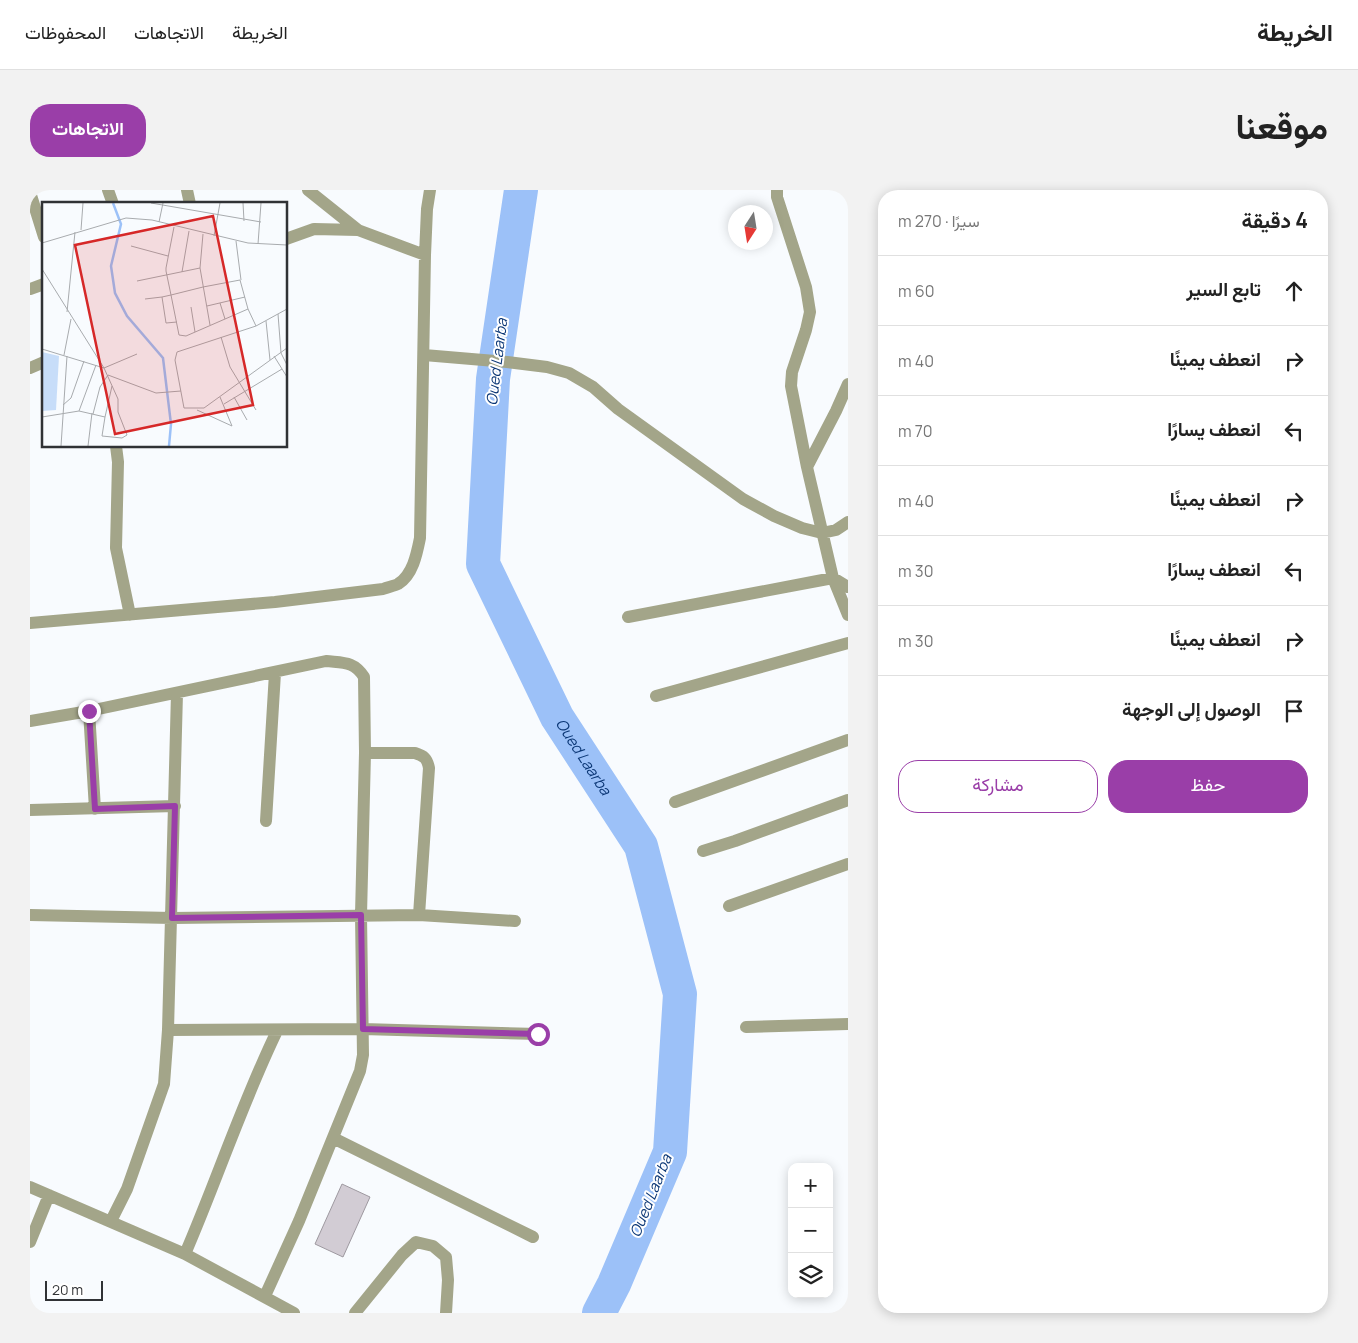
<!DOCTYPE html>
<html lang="ar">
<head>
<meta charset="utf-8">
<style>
  body { margin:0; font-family:Manrope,Vazirmatn,sans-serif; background:#f2f2f2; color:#222; direction:rtl }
  .controls { position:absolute; right:15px; bottom:15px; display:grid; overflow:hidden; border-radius:10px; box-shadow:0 2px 12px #0003 }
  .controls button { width:45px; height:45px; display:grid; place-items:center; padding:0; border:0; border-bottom:1px solid #e0e0e0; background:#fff; color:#222; font:25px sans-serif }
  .compass { position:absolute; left:698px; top:15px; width:45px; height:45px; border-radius:50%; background:#fff; box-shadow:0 2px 12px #0003; rotate:192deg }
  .scale { position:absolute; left:15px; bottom:12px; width:58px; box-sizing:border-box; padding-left:5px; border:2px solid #303235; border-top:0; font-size:14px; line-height:18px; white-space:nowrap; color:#303235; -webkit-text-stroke:4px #fff; paint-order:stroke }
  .stop { position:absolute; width:15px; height:15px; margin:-11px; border:4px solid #9a3ea8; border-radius:50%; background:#fff }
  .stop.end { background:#9a3ea8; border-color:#fff; box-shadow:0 1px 5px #0008 }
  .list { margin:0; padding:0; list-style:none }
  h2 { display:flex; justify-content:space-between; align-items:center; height:65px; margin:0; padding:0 20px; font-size:21px }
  h2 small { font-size:16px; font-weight:400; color:#767676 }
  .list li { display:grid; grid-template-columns:32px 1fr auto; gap:15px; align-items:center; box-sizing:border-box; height:70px; padding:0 20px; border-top:1px solid #e0e0e0 }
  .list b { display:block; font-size:19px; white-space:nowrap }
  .list em { font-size:16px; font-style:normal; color:#767676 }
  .actions { display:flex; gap:10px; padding:15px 20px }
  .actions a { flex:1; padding:11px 0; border:1px solid #9a3ea8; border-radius:20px; text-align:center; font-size:18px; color:#9a3ea8 }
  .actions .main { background:#9a3ea8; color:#fff }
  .icon { flex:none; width:28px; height:28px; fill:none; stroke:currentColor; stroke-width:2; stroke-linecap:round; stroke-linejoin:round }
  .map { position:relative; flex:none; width:818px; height:1123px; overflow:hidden; direction:ltr; border-radius:20px }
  header { display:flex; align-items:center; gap:30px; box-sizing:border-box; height:70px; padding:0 25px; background:#fff; border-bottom:1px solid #e0e0e0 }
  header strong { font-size:24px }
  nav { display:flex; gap:28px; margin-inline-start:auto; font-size:18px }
  .intro { display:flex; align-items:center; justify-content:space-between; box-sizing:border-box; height:120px; padding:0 30px }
  h1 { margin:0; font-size:35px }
  .button { padding:12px 22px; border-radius:20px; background:#9a3ea8; color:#fff; font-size:18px; font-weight:700 }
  main { display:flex; gap:30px; padding:0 30px }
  aside { flex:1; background:#fff; border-radius:20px; box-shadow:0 2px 12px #0003 }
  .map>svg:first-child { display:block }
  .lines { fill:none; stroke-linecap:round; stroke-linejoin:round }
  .river { stroke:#9cc1f8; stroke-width:34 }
  .building { fill:#d2ccd4; stroke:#9e99a0 }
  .minor { stroke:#a3a589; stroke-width:12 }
  .route { stroke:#9a3ea8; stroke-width:6 }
  .labels { text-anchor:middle; stroke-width:4; stroke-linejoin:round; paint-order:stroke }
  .water-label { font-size:15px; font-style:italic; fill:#0b3776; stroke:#fff }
  .inset-river { fill:none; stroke:#9cc1f8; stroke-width:2.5 }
  .inset-road { fill:none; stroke:#a8abae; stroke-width:1 }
  .view { fill:#d62828; fill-opacity:0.15; stroke:#d62828; stroke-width:2.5 }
  .inset-edge { fill:none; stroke:#303235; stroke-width:2.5 }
</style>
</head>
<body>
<header>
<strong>الخريطة</strong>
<nav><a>الخريطة</a><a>الاتجاهات</a><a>المحفوظات</a></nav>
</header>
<div class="intro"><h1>موقعنا</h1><a class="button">الاتجاهات</a></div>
<main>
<aside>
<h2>4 دقيقة<small>سيرًا · 270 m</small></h2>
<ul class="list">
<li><svg class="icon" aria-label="ahead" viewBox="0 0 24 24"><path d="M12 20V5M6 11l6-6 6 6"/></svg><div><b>تابع السير</b></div><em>60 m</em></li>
<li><svg class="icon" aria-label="right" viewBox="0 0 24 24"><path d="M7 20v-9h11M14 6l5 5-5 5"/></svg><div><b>انعطف يمينًا</b></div><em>40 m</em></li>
<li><svg class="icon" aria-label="left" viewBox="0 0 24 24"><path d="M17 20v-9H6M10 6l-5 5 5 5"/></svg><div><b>انعطف يسارًا</b></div><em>70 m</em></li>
<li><svg class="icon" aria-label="right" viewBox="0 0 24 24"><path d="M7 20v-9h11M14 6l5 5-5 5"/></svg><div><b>انعطف يمينًا</b></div><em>40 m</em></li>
<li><svg class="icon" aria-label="left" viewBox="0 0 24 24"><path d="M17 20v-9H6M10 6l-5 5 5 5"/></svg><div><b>انعطف يسارًا</b></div><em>30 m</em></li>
<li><svg class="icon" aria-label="right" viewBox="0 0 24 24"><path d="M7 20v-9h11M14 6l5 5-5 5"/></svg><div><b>انعطف يمينًا</b></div><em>30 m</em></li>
<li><svg class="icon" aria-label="arrive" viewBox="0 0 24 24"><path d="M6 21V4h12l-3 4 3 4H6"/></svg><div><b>الوصول إلى الوجهة</b></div></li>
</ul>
<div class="actions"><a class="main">حفظ</a><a>مشاركة</a></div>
</aside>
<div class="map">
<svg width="818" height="1123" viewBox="0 0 818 1123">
  <rect width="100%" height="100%" fill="#f8fbfe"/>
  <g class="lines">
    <path class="river" id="s1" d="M 491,0 L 463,189 L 453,374 L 527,527 L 611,656 L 650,804 L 640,962 L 584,1094 L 569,1123"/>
  </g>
  <path class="building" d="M 312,994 L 340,1007 L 313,1067 L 285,1054 Z"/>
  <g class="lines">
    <path class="minor" d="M 78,0 L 83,14
      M 157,0 L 160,14
      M 278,0 L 328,40
      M 747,0 L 747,7 L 776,97 L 780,122 L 776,140 L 762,182 L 761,196 L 777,277 L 803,388 L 818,425
      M 0,2 L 14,47
      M 256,49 L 284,39 L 328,40 L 395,65
      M 0,99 L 14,94
      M 394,165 L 477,172 L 517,177 L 539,183 L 563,197 L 588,219 L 713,309 L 744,326 L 772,338 L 792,343 L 806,340 L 818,332
      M 0,178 L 14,172
      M 86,256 L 88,272 L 86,358 L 100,425
      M 777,277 L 806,221 L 818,194
      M 598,427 L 803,388 L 818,397
      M 0,433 L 245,412 L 353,399 C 358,397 364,396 368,394 C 383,385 387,363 390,348 L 395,65 L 397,19 L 400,0
      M 147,503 L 138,840 L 333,839 L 508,844
      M 626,506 L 818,453
      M 59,521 L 65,619
      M 0,531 L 59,521 L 296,471 C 313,473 324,471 334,487 L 335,563 L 331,725 L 333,865 L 330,881 L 269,1031 L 235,1106
      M 335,563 L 385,563 C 394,566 397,568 399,578 L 389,725
      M 645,612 L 818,550
      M 0,620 L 145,616
      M 236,631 L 245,483
      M 673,661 L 705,651 L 818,610
      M 699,716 L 818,674
      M 0,725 L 142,728 L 389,725 L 485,731
      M 716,837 L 818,834
      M 303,948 L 503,1047
      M 0,997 L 155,1064 L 264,1123
      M 81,1031 L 97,999 L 134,894 L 138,840
      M 0,1052 L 19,1005
      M 155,1064 C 187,990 212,913 247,841
      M 325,1123 L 372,1065 L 386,1052 L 403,1056 L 416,1067 L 418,1090 L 416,1123"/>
  </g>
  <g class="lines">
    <path class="route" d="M 59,521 L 65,619 L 145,616 L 142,728 L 331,725 L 333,839 L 508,844"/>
  </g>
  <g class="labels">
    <g class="water-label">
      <text transform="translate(467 172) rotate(-83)" y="5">Oued Laarba</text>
      <text dy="5" stroke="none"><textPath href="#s1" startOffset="594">Oued Laarba</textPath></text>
      <text transform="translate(621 1006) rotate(-68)" y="5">Oued Laarba</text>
    </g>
  </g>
  <g transform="translate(12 12)">
    <rect width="245" height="245" fill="#f8fbfe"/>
    <path d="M 0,150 L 17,154 L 14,208 L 0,209 Z" fill="#c7ddf9"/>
    <path class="inset-river" d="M 71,1 L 79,22 L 69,64 L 73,91 L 85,114 L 121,156 L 129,222 L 127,244"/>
    <path class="inset-road" d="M 109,1 L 219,20M 201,1 L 202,19M 117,20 L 121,1M 39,28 L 41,1M 172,34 L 178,1M 194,39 L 199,78M 0,41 L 84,16 L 110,18 L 206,41 L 245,43M 216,42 L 219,1M 89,44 L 126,54M 158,66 L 161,32M 0,67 L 62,166 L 76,197 L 76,210 L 85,233 L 80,236 L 60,234 L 63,215M 140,70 L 147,29M 95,79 L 158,66 L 168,123M 120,95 L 124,121 L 135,120M 103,97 L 120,95 L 129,93 L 161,85 L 198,78 L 206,107 L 144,134 L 137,133 L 129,93 L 124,69 L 124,66 L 132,25M 178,101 L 183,117M 165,104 L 203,95M 149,105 L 153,130M 206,107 L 214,124M 245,107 L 214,124 L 135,150 L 133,158 L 142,206 L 162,206 L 245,146M 25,110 L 33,30M 236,112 L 239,151 L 245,163M 224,119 L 228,158M 179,135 L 188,165 L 214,208M 0,147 L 62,166 L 95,152M 22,153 L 29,117M 232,154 L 245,175M 192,195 L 205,218M 182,202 L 240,167M 21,203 L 29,196 L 42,159M 155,208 L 190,224 L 178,195M 37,209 L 54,163M 51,212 L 58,185 L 66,173 L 114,191 L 139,189M 0,215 L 37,209 L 63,215 L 70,184M 19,244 L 25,154M 46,244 L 50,211"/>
    <path class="view" d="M 171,14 L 211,203 L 73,232 L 33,43 Z"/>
    <rect width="245" height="245" class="inset-edge"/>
  </g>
</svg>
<div class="controls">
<button>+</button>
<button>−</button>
<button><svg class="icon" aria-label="layers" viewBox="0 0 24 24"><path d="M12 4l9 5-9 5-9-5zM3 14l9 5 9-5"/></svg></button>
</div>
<svg class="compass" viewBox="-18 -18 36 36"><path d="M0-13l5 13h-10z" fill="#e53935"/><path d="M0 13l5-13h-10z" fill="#767676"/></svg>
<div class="scale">20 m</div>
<div class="stop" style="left:508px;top:844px"></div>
<div class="stop end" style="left:59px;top:521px"></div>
</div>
</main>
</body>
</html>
